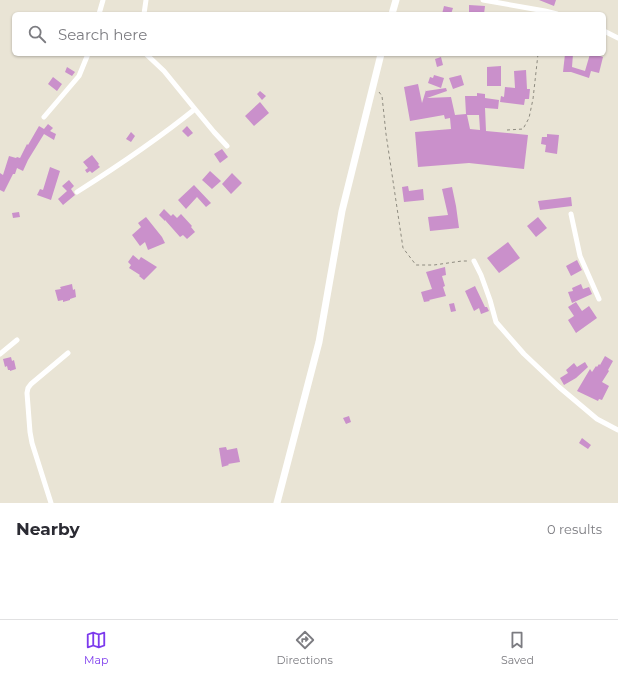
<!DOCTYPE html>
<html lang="en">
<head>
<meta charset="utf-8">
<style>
  body { margin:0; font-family:Montserrat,sans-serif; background:#f7f7f7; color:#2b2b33 }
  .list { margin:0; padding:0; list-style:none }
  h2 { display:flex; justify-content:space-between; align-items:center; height:52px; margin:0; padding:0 16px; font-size:17px }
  h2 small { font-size:13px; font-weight:400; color:#7c7c81 }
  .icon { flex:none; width:22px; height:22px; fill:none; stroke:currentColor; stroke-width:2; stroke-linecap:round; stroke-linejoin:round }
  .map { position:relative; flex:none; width:618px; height:503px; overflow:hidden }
  .search { position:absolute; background:#fff; box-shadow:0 1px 3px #0004; left:12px; right:12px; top:12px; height:44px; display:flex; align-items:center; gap:10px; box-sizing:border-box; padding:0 14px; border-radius:6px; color:#7c7c81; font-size:15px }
  .sheet { height:116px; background:#fff }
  nav { display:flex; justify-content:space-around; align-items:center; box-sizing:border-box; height:56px; border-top:1px solid #e1e1e2; background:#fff; font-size:11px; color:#7c7c81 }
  nav a { display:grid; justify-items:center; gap:2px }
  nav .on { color:#7c3aed }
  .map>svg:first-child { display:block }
  .building { fill:#ca90cb; fill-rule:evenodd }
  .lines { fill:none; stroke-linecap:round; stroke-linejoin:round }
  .path { stroke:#8e8b80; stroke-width:1; stroke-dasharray:3 3; stroke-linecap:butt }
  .minor { stroke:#fff; stroke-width:5 }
  .tertiary { stroke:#fff; stroke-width:7 }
</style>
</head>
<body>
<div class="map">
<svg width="618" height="503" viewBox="0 0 618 503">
  <rect width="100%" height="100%" fill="#e9e4d5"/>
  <path class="building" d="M 539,0 L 556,0 L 554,6 Z
    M 469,5 L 485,6 L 484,14 L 469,14 Z
    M 444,6 L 453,8 L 451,14 L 442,14 Z
    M 565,54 L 573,54 L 572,67 L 585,71 L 590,54 L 594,54 L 603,57 L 599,73 L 591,71 L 589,78 L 571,72 L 563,72 Z
    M 441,57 L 443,65 L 437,67 L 435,59 Z
    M 501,66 L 501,86 L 487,86 L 487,67 Z
    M 67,67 L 75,72 L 72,76 L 65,72 Z
    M 526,70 L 527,89 L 530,89 L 529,99 L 525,99 L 524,105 L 500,102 L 501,96 L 504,97 L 505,87 L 515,88 L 514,71 Z
    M 434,75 L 444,78 L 441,88 L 428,83 L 430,77 L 433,78 Z
    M 461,75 L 464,85 L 453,89 L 449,78 Z
    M 53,77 L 62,84 L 57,91 L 48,84 Z
    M 418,84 L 422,103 L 426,90 L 426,91 L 446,88 L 447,91 L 427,98 L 451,97 L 455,115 L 466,114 L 465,96 L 477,96 L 477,93 L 485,94 L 485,98 L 499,100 L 498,109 L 485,108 L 486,131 L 528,135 L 524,169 L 469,163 L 418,167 L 415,132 L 451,129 L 450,118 L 445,119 L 444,115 L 410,121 L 404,87 ZM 467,115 L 479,115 L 480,130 L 470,129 Z
    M 260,91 L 266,96 L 262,100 L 257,94 Z
    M 260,102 L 269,113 L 254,126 L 245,116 Z
    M 48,124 L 53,128 L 50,131 L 56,134 L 54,140 L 44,134 L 28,160 L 23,171 L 17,168 L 15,174 L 13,174 L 4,192 L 0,190 L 0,173 L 3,175 L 9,156 L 16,158 L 17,157 L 20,158 L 27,144 L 28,145 L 39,126 L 44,129 Z
    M 187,126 L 193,133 L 188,137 L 182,131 Z
    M 131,132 L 135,136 L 131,142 L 126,139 Z
    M 547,134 L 559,135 L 557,154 L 545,152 L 546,145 L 541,144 L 542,137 L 547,137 Z
    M 222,149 L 228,157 L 220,163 L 214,154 Z
    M 92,155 L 99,164 L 98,165 L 100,167 L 92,173 L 90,171 L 87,173 L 85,170 L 88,168 L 83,162 Z
    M 50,167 L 60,171 L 51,200 L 37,195 L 40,189 L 43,190 Z
    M 210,171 L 221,181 L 212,189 L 202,180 Z
    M 232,173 L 242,183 L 231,194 L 222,184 Z
    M 69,180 L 74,186 L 71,189 L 75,195 L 63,205 L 58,199 L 67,191 L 62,186 Z
    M 194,185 L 211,203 L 206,207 L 197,197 L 186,209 L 178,200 Z
    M 408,186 L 409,191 L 423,189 L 424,200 L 404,202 L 402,187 Z
    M 452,187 L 456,206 L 459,228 L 430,231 L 428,217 L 448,215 L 442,189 Z
    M 571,197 L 572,206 L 540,210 L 538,201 Z
    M 164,209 L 171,216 L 173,214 L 177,218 L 181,214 L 192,226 L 191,227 L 195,232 L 187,239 L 183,235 L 180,237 L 165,220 L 165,221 L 159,215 Z
    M 19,212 L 20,217 L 13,218 L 12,213 Z
    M 146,217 L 162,237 L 165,243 L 148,250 L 145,242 L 140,246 L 132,235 L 141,227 L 138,223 Z
    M 538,217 L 547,228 L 536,237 L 527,226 Z
    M 508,242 L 520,258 L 499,273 L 487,258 Z
    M 133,255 L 139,260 L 141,257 L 157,267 L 144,280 L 139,276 L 140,275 L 129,268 L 131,265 L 128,262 Z
    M 577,260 L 582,270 L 571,276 L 566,266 Z
    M 445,267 L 446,275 L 442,276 L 445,286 L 443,287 L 446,296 L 429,300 L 430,301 L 424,302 L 421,292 L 432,289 L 426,272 Z
    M 72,284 L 73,290 L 75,289 L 76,297 L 70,299 L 70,300 L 63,302 L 63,300 L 58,301 L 55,290 L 61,289 L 60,287 Z
    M 581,284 L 583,289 L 589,287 L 592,294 L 572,303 L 568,292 L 573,291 L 572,288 Z
    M 475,286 L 485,307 L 487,307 L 489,311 L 481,314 L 479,308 L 474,311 L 465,291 Z
    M 576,302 L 582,311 L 589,306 L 597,318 L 576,333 L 568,320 L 574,316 L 568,307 Z
    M 454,303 L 456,311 L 451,312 L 449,304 Z
    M 605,356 L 613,361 L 608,370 L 609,371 L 602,382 L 609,386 L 602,400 L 599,399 L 598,401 L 577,391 L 590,369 L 592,372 L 596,366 L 597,367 L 599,364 L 600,365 Z
    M 11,357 L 12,361 L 14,360 L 16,369 L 10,371 L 10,370 L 8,370 L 7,366 L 5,367 L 3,359 Z
    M 585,362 L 588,367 L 576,378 L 564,385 L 560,378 L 568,373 L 566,370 L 574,363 L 577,367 Z
    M 349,416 L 351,422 L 346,424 L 343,418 Z
    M 582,438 L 591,445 L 588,449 L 579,443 Z
    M 226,447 L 227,450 L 237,448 L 240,462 L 228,464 L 229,465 L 222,467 L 219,448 Z"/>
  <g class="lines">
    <path class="path" d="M 379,92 L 382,96 L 386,134 L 403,248 L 416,265 L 434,265 L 462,261 L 468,261
      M 507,130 L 523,129 L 529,118 L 533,99 L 538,54"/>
    <path class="minor" d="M 483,0 L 545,11 L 557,14
      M 99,14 L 103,0
      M 144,14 L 146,0
      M 604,31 L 618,38
      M 195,109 L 214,132 L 227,146
      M 44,117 L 79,76 L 88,54
      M 77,192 C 118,166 158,139 195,109 L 164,71 L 146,54
      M 571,214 L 580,256 L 599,299
      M 474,261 L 481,275 L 490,300 L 496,322 L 524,354 L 559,387 L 597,419 L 618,430
      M 0,354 L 17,340
      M 51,503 L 32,443 L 30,432 L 27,393 L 28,388 L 31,384 L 68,353"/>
    <path class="tertiary" d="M 392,14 L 396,0
      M 277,503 L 319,342 L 342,211 L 381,54"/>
  </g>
</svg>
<div class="search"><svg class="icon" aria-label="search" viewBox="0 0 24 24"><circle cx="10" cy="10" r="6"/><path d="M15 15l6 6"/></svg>Search here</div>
</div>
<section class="sheet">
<h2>Nearby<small>0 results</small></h2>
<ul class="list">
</ul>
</section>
<nav>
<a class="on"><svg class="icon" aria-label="map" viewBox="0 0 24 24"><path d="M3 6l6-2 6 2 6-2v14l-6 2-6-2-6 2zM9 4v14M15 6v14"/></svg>Map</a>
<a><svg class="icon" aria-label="directions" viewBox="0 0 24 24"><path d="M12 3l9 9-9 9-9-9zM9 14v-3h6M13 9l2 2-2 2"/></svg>Directions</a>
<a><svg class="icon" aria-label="saved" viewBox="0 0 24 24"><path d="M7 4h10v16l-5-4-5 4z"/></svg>Saved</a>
</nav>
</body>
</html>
